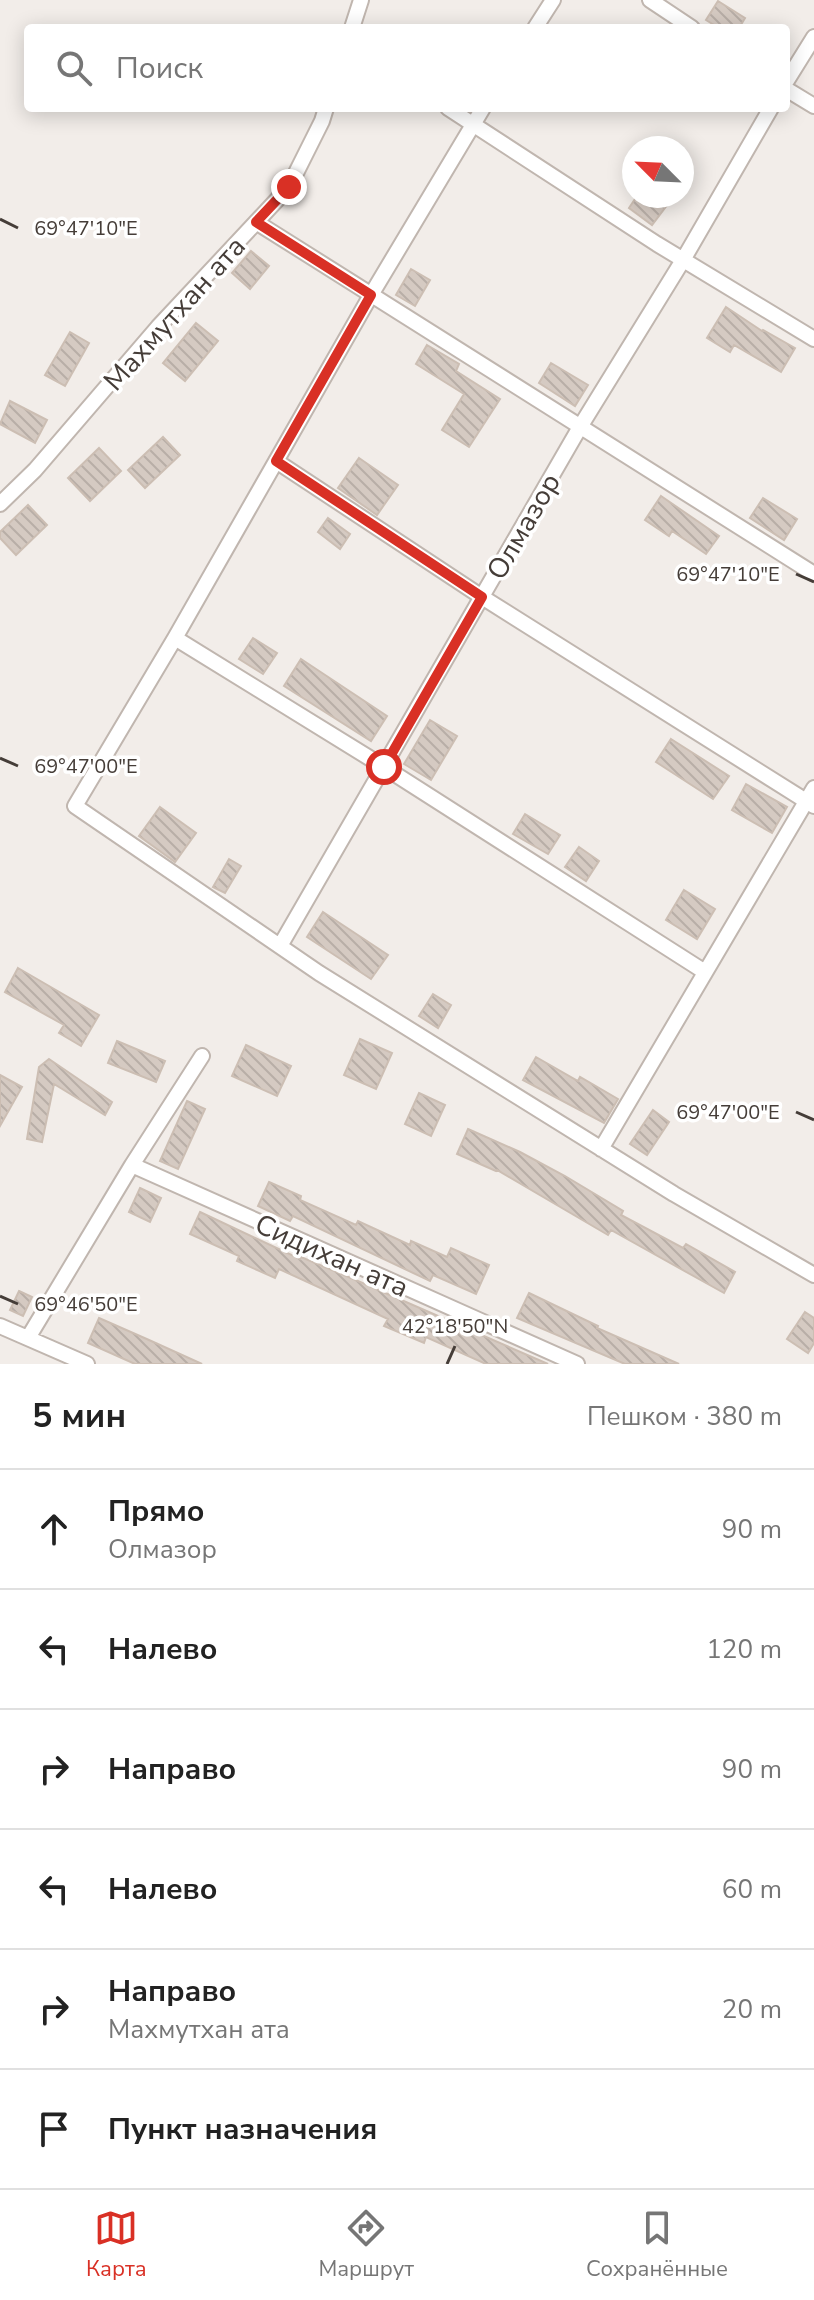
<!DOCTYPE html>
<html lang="ru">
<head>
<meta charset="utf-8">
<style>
  body { margin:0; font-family:"Nunito Sans",sans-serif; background:#f6f6f6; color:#222 }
  .compass { position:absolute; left:622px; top:136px; width:72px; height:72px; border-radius:50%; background:#fff; box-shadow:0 4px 20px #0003; rotate:294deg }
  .stop { position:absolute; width:24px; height:24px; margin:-18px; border:6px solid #d93025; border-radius:50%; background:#fff }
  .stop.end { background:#d93025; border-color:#fff; box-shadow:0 2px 8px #0008 }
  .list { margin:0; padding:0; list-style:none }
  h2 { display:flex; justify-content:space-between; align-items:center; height:104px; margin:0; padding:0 32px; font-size:34px }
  h2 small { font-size:26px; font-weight:400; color:#767676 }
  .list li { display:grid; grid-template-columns:52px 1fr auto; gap:24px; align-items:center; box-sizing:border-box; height:120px; padding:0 32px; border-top:2px solid #e0e0e0 }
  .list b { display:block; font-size:30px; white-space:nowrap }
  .list p { margin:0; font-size:26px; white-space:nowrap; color:#767676 }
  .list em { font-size:26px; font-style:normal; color:#767676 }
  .icon { flex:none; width:44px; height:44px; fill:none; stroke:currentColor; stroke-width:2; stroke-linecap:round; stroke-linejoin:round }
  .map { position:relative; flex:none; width:814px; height:1364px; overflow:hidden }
  .search { position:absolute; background:#fff; box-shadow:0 4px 20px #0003; left:24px; right:24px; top:24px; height:88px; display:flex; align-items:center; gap:20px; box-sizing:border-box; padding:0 28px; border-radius:8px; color:#767676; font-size:30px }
  .sheet { height:824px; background:#fff }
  nav { display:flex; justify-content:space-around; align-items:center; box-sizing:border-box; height:112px; border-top:2px solid #e0e0e0; background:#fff; font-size:22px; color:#767676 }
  nav a { display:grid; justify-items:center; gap:4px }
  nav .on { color:#d93025 }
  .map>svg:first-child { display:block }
  .building { fill:url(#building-back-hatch); stroke:#ccbeb3; stroke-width:2 }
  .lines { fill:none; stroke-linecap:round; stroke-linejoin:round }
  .street-casing { stroke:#c0b6af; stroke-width:18 }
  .street { stroke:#fff; stroke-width:14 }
  .route { stroke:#d93025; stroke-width:10 }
  .ticks { fill:none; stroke:#453d38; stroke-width:3 }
  .labels { text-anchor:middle; stroke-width:7; stroke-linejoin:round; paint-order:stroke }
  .street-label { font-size:28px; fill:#453d38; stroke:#fff }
  .ticks-label { font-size:20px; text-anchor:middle; fill:#453d38; stroke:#fff; stroke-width:7; stroke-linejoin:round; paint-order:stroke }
</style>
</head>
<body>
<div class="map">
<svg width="814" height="1364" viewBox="0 0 814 1364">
  <defs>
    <pattern id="building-back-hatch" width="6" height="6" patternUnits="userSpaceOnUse" patternTransform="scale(2)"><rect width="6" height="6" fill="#d5cac2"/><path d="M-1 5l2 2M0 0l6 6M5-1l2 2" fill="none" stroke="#b8aea7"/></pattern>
  </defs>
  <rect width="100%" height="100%" fill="#f2ede9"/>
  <path class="building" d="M 718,1 L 745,18 L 739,28 L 719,28 L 706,20 Z
    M 637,196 L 674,196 L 652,225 L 629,208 Z
    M 251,251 L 269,266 L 250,289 L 232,273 Z
    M 411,269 L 430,280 L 415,306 L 396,295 Z
    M 726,307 L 762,331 L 763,330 L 795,348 L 781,372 L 734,345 L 730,352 L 707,338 Z
    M 196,323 L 218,341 L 185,381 L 163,363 Z
    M 70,332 L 89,343 L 65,386 L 45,375 Z
    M 427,345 L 459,364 L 456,371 L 500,399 L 469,447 L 442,430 L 464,394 L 416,364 Z
    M 551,363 L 588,385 L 575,406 L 539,383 Z
    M 10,401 L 47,420 L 35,443 L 0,424 Z
    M 163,437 L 180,455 L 145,488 L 128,470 Z
    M 99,448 L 121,471 L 90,501 L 68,478 Z
    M 359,458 L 398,485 L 377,515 L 338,488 Z
    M 661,496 L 719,536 L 706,554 L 672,531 L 669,536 L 645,520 Z
    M 763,498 L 797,519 L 784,540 L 750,518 Z
    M 28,505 L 47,525 L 16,555 L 0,538 L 0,532 Z
    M 328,518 L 350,534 L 340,549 L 318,532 Z
    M 253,638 L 277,653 L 263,674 L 239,659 Z
    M 301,659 L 387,716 L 371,741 L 284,686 Z
    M 430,720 L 457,736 L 431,780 L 404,764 Z
    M 671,739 L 729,776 L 713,799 L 656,762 Z
    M 746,784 L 787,807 L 772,833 L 732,810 Z
    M 160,807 L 196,833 L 175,862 L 139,836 Z
    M 525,814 L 560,835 L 548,854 L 513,834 Z
    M 579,847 L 599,861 L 586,881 L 565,867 Z
    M 229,859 L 241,866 L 225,893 L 213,887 Z
    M 684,890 L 715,909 L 697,939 L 666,920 Z
    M 323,912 L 388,955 L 371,979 L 307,937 Z
    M 18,968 L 99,1015 L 81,1046 L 59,1033 L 64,1025 L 5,992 Z
    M 433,994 L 451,1005 L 438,1028 L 419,1016 Z
    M 360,1039 L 392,1053 L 376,1089 L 344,1075 Z
    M 117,1041 L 165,1061 L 156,1082 L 108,1063 Z
    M 246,1045 L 291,1066 L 277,1096 L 232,1076 Z
    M 536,1057 L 578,1081 L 580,1077 L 618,1099 L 604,1123 L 523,1080 Z
    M 49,1059 L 112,1102 L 105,1115 L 54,1084 L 42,1142 L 27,1139 L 39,1067 Z
    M 0,1075 L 22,1087 L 0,1126 Z
    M 419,1093 L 445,1105 L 431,1136 L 405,1124 Z
    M 187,1101 L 205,1109 L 178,1169 L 160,1161 Z
    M 653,1110 L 669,1122 L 647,1155 L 630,1144 Z
    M 468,1129 L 520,1152 L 565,1176 L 623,1211 L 621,1215 L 683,1248 L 686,1244 L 735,1272 L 724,1293 L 611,1230 L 608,1235 L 497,1170 L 496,1171 L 457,1154 Z
    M 269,1182 L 301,1196 L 300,1200 L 356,1225 L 358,1221 L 410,1245 L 411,1241 L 447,1257 L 451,1248 L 489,1265 L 476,1294 L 433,1275 L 430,1281 L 293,1216 L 290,1221 L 258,1206 Z
    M 140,1188 L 161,1198 L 150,1222 L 129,1212 Z
    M 200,1212 L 300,1259 L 301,1257 L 351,1278 L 548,1364 L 486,1364 L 426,1337 L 424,1343 L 384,1326 L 388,1319 L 279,1269 L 275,1278 L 237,1261 L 239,1256 L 190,1234 Z
    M 19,1291 L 32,1297 L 23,1316 L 10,1310 Z
    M 529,1293 L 598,1326 L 597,1328 L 679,1364 L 625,1364 L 517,1318 Z
    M 805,1312 L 814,1318 L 814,1343 L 808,1353 L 787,1339 Z
    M 99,1318 L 149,1340 L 202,1364 L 135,1364 L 88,1343 Z"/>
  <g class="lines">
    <g class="street-casing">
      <path id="street" d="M 650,0 L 692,28
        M 352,28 L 361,0
        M 535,28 L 553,0
        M 786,82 L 814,37
        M 786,89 L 814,106
        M 448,108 L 657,244 L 814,339
        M 483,108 L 371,295 L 175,638 L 75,806 L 319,973 L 674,1194 L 814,1275
        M 256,222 L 814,574
        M 276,461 L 482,597 L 814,806
        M 0,504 L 35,470 L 158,327 L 289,187 L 322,121 L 326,108
        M 175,638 L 384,767 L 705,972
        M 280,946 L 580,427 L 683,260 L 771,108
        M 601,1149 L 814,788
        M 132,1165 L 577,1364
        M 0,1326 L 87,1364
        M 28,1338 L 132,1165 L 202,1056"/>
    </g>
    <use href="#street" class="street"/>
  </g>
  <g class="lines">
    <path class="route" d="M 289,187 L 256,222 L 371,295 L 276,461 L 482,597 L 384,767"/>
  </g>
  <path class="ticks" d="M 0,219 L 18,228M 796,574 L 814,582M 0,758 L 18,766M 796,1112 L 814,1120M 0,1296 L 18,1304M 447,1364 L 455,1346"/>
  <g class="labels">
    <g class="street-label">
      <text transform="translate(174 313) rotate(-48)" y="10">Махмутхан ата</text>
      <text transform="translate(523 526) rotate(-60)" y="10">Олмазор</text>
      <text transform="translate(332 1255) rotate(24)" y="10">Сидихан ата</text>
    </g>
  </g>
  <g class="ticks-label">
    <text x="86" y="235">69°47'10"E</text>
    <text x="728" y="581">69°47'10"E</text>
    <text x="86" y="773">69°47'00"E</text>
    <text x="728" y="1119">69°47'00"E</text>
    <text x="86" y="1311">69°46'50"E</text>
    <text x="455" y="1333">42°18'50"N</text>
  </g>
</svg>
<svg class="compass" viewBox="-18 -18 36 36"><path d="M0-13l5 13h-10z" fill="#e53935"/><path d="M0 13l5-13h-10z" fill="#767676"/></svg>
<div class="stop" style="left:384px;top:767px"></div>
<div class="stop end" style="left:289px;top:187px"></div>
<div class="search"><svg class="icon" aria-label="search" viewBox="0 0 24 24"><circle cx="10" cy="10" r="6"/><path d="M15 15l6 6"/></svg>Поиск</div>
</div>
<section class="sheet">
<h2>5 мин<small>Пешком · 380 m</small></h2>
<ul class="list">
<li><svg class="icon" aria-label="ahead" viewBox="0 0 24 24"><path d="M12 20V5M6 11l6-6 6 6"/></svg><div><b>Прямо</b><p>Олмазор</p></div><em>90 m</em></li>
<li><svg class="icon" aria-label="left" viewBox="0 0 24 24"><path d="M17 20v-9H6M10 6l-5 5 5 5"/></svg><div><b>Налево</b></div><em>120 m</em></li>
<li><svg class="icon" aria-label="right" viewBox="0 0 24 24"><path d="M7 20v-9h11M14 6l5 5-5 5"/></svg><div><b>Направо</b></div><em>90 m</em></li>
<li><svg class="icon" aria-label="left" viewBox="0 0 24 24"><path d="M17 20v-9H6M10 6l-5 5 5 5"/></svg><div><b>Налево</b></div><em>60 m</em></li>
<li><svg class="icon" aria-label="right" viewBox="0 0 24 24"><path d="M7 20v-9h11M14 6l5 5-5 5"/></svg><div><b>Направо</b><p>Махмутхан ата</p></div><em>20 m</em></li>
<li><svg class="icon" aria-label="arrive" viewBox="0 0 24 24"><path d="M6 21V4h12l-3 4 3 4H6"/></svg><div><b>Пункт назначения</b></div></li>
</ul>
</section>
<nav>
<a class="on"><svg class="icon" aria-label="map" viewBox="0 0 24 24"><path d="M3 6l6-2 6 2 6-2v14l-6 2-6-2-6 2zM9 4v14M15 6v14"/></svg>Карта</a>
<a><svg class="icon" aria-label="directions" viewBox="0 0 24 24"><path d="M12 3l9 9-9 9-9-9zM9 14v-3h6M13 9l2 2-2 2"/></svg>Маршрут</a>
<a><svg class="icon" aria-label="saved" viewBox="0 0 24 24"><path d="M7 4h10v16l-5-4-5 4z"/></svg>Сохранённые</a>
</nav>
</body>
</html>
